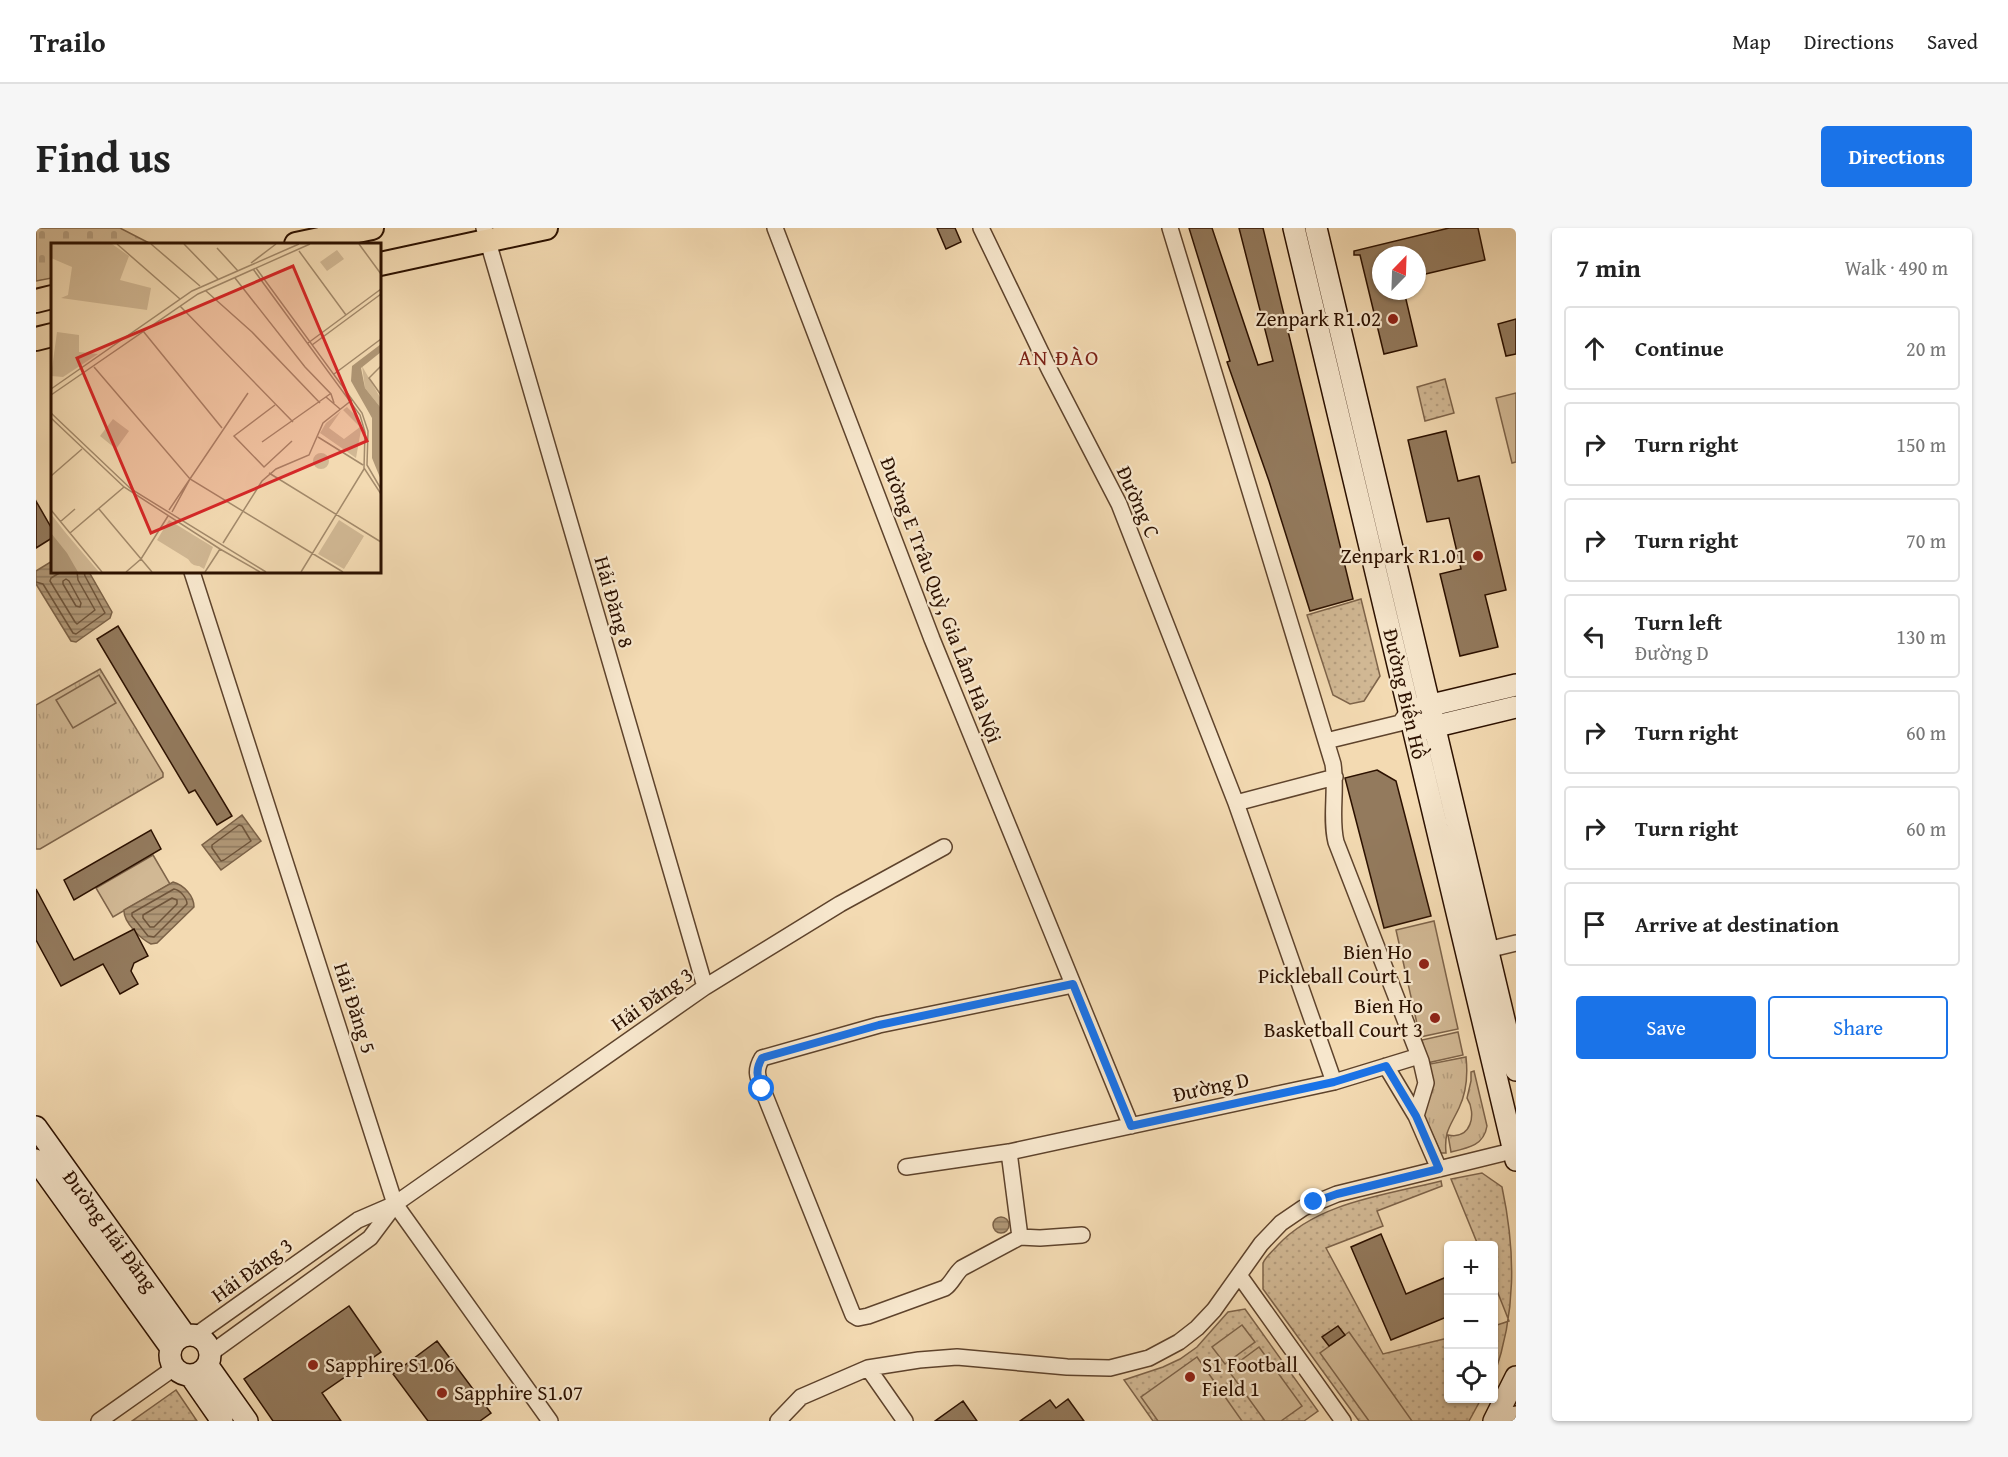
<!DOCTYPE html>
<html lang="en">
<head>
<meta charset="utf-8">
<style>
  body { margin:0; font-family:"Gentium Book Plus",serif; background:#f6f6f6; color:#222 }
  .controls { position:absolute; right:18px; bottom:18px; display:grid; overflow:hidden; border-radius:6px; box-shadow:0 2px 4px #0004 }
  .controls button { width:54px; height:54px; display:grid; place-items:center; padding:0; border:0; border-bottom:2px solid #e0e0e0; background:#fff; color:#222; font:30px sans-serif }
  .compass { position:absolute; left:1336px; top:18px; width:54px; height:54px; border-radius:50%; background:#fff; box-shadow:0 2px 4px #0004; rotate:23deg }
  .stop { position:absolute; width:18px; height:18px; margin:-14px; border:4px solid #1a73e8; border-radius:50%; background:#fff }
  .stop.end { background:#1a73e8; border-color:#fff; box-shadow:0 2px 6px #0008 }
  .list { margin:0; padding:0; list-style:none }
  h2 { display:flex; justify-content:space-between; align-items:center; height:78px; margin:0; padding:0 24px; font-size:26px }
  h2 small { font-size:20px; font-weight:400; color:#767676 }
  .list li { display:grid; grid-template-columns:39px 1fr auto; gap:18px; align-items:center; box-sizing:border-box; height:84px; margin:0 12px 12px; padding:0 12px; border:2px solid #e0e0e0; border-radius:6px }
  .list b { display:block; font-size:22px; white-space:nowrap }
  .list p { margin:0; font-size:20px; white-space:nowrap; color:#767676 }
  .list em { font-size:20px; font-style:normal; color:#767676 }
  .actions { display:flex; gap:12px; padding:18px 24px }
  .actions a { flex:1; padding:14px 0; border:2px solid #1a73e8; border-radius:6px; text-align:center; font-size:21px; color:#1a73e8 }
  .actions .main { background:#1a73e8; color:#fff }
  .icon { flex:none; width:33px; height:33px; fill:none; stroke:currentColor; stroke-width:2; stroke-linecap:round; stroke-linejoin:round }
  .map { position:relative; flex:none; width:1480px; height:1193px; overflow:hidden; border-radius:6px }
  header { display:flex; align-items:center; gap:36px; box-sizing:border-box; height:84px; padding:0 30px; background:#fff; border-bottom:2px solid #e0e0e0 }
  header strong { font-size:28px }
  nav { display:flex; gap:33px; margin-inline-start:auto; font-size:21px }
  .intro { display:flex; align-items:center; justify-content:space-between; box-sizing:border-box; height:144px; padding:0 36px }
  h1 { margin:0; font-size:42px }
  .button { padding:15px 27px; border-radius:6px; background:#1a73e8; color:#fff; font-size:21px; font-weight:700 }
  main { display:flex; gap:36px; padding:0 36px }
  aside { flex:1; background:#fff; border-radius:6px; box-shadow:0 2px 4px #0004 }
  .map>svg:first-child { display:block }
  .grass { fill:url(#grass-tufts); stroke:#7e644a; stroke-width:1.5 }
  .cemetery { fill:url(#cemetery-stones); stroke:#7e644a; stroke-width:1.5 }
  .park { fill:url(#park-dots); stroke:#7e644a; stroke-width:1.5 }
  .garden { fill:#d1b894; stroke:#7e644a; stroke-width:1.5 }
  .water { fill:url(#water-rules); stroke:#7b6146; stroke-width:1.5 }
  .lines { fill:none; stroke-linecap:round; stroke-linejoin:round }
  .shore { stroke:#6e543a; stroke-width:1.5 }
  .building { fill:#937a5d; stroke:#2c1100; stroke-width:1.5 }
  .street-casing { stroke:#5e432c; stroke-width:18 }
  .secondary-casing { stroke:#2c1100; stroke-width:24 }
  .primary-casing { stroke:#2c1100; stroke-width:26 }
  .street { stroke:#f7e7cd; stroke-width:15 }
  .secondary { stroke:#f7e7cd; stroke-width:21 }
  .primary { stroke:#f3dab2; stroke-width:22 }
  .route { stroke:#1a73e8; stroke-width:8 }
  .poi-dot { fill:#8f2418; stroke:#f7e7cd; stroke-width:2 }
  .labels { text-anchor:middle; stroke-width:4.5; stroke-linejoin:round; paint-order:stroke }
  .poi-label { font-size:21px; fill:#2c1100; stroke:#f7e7cd; text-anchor:end }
  .street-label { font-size:21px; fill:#2c1100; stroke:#f7e7cd }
  .neighbourhood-label { font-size:22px; letter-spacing:1.5px; fill:#7a1f14; stroke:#f7e7cd }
  .inset-road { fill:none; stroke:#a38a6b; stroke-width:1.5 }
  .view { fill:#d62828; fill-opacity:0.15; stroke:#d62828; stroke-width:3 }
  .inset-edge { fill:none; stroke:#2c1100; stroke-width:3 }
</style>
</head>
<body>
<header>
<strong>Trailo</strong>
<nav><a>Map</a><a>Directions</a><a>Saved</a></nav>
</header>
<div class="intro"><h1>Find us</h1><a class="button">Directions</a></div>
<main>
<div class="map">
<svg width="1480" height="1193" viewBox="0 0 1480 1193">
  <defs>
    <pattern id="grass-tufts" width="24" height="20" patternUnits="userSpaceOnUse" patternTransform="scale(1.5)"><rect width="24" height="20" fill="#d1b894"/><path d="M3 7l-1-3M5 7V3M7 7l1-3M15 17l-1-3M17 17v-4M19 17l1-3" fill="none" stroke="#b49d7e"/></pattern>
    <pattern id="cemetery-stones" width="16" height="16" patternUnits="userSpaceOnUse" patternTransform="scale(1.5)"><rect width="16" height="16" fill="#d1b894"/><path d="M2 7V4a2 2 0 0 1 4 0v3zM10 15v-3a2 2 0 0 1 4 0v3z" fill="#b49d7e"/></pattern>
    <pattern id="park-dots" width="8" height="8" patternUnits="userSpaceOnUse" patternTransform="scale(1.5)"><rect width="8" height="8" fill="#d1b894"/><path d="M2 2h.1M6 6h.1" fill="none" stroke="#b49d7e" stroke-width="1.8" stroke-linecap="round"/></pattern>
    <pattern id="water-rules" width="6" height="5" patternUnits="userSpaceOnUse" patternTransform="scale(1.5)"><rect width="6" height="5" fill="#af9675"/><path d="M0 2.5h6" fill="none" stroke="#8f795e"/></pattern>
  </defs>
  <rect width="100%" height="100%" fill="#f3dab2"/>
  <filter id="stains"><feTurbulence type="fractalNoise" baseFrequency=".00333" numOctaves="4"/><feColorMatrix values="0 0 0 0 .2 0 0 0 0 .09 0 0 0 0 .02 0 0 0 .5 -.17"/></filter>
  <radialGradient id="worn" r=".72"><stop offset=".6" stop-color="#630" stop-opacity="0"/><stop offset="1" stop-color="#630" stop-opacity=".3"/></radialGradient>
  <path class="grass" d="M 64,441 L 127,545 L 127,549 L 4,621 L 0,621 L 0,477 Z
    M 1430,829 C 1432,847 1431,863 1423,880 C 1414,899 1408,903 1410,925 L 1405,925 L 1386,883 L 1395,858 L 1394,836 Z
    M 1438,843 L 1451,898 C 1448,917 1433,920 1415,924 L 1412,907 C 1435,912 1441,886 1431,870 L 1435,853 L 1435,844 Z"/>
  <path class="cemetery" d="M 0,0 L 84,0 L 115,16 L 16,16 L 16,50 L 0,53 Z"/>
  <path class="park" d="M 1409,151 L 1418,185 L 1389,193 L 1381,159 Z
    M 1325,371 L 1344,448 L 1328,473 L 1314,476 L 1297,467 L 1271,387 Z
    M 1446,945 L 1466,959 C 1480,1025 1480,1085 1458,1148 L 1458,1098 L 1473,1093 L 1458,1055 L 1458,1018 L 1442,1017 L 1415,951 Z
    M 1405,953 L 1406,958 L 1341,983 L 1347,998 L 1290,1020 L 1347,1126 L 1412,1110 L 1412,1170 L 1445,1171 L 1433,1193 L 1323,1193 L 1227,1061 L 1227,1035 C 1230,1028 1237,1023 1242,1017 C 1282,974 1350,967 1405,953 Z
    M 1209,1081 L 1282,1183 L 1268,1193 L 1117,1193 L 1088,1152 L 1127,1139 L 1144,1131 L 1161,1119 L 1192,1084 Z
    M 140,1162 L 161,1193 L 96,1193 Z"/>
  <path class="garden" d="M 1480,165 L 1480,234 L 1476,235 L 1460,170 Z
    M 63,447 L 80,475 L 37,500 L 20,472 Z
    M 117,627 L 134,656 L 77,689 L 60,660 Z
    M 1398,693 L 1422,801 L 1384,809 L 1360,702 Z
    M 1422,804 L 1427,827 L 1391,835 L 1386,812 Z
    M 1206,1097 L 1219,1114 L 1189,1136 L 1176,1119 Z
    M 1313,1104 L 1376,1193 L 1333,1193 L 1284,1125 Z
    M 1223,1119 L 1266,1178 L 1245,1193 L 1229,1193 L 1192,1142 Z
    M 1161,1129 L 1206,1193 L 1122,1193 L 1105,1169 Z"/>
  <path class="water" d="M 16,333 L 16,344 L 53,344 L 76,384 L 74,390 L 40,414 L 35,413 L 0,356 L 0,343 Z
    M 206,587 L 225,613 L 185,642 L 166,617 Z
    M 137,654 C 148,657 158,668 158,679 L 121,715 L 115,716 C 105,711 87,694 88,682 Z
    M957 997a8 8 0 1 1 16 0a8 8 0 1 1-16 0Z"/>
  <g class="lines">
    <path class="shore" d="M 25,344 L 15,350 L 14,353 L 39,394 L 41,396 L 59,382 L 42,352 L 41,344
      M 30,351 L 33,353 L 45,375 L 44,379 L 40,378 L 27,356 L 27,353 Z
      M 0,354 L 7,356 L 37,405 L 40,406 L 69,385 L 49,348 L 48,344
      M 203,597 L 206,598 L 215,613 L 188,632 L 185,633 L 176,620 L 176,617 Z
      M 138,661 C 144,662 151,670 151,676 L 118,709 L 112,708 L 96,688 L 96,685 Z
      M 136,670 L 141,672 L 141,676 L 118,699 L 114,699 L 107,690 L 107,687 Z"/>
  </g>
  <path class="building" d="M 901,0 L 919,0 L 925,14 L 910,21 Z
    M 1153,0 L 1176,0 L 1222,137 L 1237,133 L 1203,0 L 1227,0 L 1317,371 L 1274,383 L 1233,253 L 1191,134 L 1194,133 Z
    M 1413,0 L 1442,0 L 1449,32 L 1381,48 L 1381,27 L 1345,27 L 1345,63 L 1368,63 L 1381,118 L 1348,126 L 1324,27 L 1318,27 L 1318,23 Z
    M 1480,91 L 1480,126 L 1470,128 L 1462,96 Z
    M 1410,203 L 1422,253 L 1443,248 L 1470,362 L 1449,367 L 1462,419 L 1424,428 L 1404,346 L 1425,341 L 1413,290 L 1391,294 L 1372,212 Z
    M 0,273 L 16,301 L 16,310 L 0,320 Z
    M 82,398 L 196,588 L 181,597 L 159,562 L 153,565 L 61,411 Z
    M 1341,542 L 1360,553 L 1395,688 L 1348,700 L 1309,550 Z
    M 115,602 L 125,621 L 38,672 L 28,652 Z
    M 0,661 L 38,732 L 98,701 L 112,728 L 98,735 L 95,743 L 102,756 L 84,766 L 67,736 L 25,758 L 0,712 Z
    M 1345,1006 L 1370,1066 L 1413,1048 L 1413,1088 L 1355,1112 L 1315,1019 Z
    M 313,1078 L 345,1124 L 286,1165 L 305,1193 L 237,1193 L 208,1151 Z
    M 1302,1098 L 1309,1107 L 1293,1118 L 1286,1109 Z
    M 401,1113 L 455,1185 L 444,1193 L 392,1193 L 357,1146 Z
    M 1032,1171 L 1048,1193 L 984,1193 L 1014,1172 L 1020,1180 Z
    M 927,1173 L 941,1193 L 899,1193 Z"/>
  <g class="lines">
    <g class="street-casing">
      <path id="street" d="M 448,0 L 669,759
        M 739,0 L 896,411 L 1095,898
        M 945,0 L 1013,141 L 1083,276 L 1200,575 L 1298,854
        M 1134,0 L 1297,536 C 1301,562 1294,590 1300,614 L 1385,833 L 1390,855 L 1380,888
        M 156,344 L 359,976 L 514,1193
        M 1290,513 L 1364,495 L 1373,482
        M 1200,575 L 1299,549
        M 1451,722 L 1480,715
        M 1037,757 L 843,797 L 726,830 C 719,842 721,848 726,860 L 817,1087 L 822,1090 L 832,1088 L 909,1060 C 916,1055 919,1046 926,1040 L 984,1009 L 1004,1010 L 1046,1007
        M 1350,838 L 1380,888 L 1403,941
        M 973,924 L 984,1009
        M 870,939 L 973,924 L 1298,854 L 1383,828
        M 1203,1047 L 1307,1193
        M 160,1107 L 322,992 L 359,976 L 669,759 L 804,676 L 908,619
        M 175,1125 L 334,1010 L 358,978
        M 832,1140 L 869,1193
        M 63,1193 L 138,1140
        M 742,1193 L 765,1169 L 832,1140 L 883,1132 L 921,1129 L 1031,1139 L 1074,1140 L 1113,1130 L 1143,1114 L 1161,1100 L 1178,1082 L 1225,1016 L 1245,995 L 1267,980 L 1301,966 L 1480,922"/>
    </g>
    <g class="secondary-casing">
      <path id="secondary" d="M 1258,0 L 1480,932
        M 1280,0 L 1480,842
        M 1379,481 L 1480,457
        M 1384,502 L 1480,479
        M 0,899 L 149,1107
        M 0,932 L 135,1120
        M134 1127a20 20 0 1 1 40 0a20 20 0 1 1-40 0Z
        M 172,1138 L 211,1193
        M 154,1147 L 186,1193
        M 1458,1193 L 1480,1149
        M 1478,1193 L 1480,1189"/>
    </g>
    <g class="primary-casing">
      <path id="primary" d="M 260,16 L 336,0
        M 344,36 L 510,0
        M 0,73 L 16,69
        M 0,111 L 16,107"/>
    </g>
    <use href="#street" class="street"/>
    <use href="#secondary" class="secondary"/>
    <use href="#primary" class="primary"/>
  </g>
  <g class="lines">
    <path class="route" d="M 726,861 C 721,848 719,842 726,830 L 843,797 L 1037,756 L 1095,898 L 1298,854 L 1350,838 L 1380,888 L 1403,941 L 1301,966 L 1278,974"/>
  </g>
  <g class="poi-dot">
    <circle cx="1357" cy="91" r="6"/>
    <circle cx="1442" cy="328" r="6"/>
    <circle cx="1388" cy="736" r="6"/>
    <circle cx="1399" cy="790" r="6"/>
    <circle cx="277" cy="1137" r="6"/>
    <circle cx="1154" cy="1149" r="6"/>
    <circle cx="406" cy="1165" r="6"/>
  </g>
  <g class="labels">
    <g class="poi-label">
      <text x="1345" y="98">Zenpark R1.02</text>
      <text x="1430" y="335">Zenpark R1.01</text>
      <text x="1376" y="731">Bien Ho<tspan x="1376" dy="24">Pickleball Court 1</tspan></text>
      <text x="1387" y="785">Bien Ho<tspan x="1387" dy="24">Basketball Court 3</tspan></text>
      <text x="289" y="1144" text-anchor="start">Sapphire S1.06</text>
      <text x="1166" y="1144" text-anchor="start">S1 Football<tspan x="1166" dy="24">Field 1</tspan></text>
      <text x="418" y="1172" text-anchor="start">Sapphire S1.07</text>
    </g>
    <g class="street-label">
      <text transform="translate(1102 274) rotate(66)" y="7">Đường C</text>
      <text transform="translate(905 372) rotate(69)" y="7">Đường E Trâu Quỳ, Gia Lâm Hà Nội</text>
      <text transform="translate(578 374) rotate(74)" y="7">Hải Đăng 8</text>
      <text transform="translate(1369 466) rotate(77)" y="7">Đường Biển Hồ</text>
      <text transform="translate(616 771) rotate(-35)" y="7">Hải Đăng 3</text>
      <text transform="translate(319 780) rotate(72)" y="7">Hải Đăng 5</text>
      <text transform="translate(1175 859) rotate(-12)" y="7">Đường D</text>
      <text transform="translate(74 1003) rotate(54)" y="7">Đường Hải Đăng</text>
      <text transform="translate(216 1042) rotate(-36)" y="7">Hải Đăng 3</text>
    </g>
    <g class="neighbourhood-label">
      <text x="1023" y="137">AN ĐÀO</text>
    </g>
  </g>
  <g transform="translate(15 15)">
    <rect width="330" height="330" fill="#f3dab2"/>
    <path d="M 0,1 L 61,1 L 78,13 L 69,37 L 100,45 L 96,67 L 10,55 L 17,52 L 21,24 L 0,15 ZM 62,176 L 78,188 L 65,206 L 49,193 Z" fill="#d1b894"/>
    <path d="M 6,89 L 28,92 L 28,109 L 47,111 L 12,134 L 0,133 Z" fill="#d1b894"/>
    <path d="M 311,123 L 330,156 L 330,165 L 314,145 ZM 296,164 L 307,175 L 310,187 L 305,215 L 269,190 L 275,180 L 290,168 L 278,185 L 293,196 L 309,184 L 292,167 ZM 0,271 L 14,289 L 48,329 L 0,329 ZM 118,277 L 162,304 L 153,326 L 106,297 ZM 288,277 L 313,293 L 293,326 L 267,311 Z" fill="#d1b894"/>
    <path d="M 286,7 L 293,16 L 276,28 L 269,19 ZM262 218a8 8 0 1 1 16 0a8 8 0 1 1-16 0ZM 302,288 L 312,294 L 296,321 L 286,315 ZM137 313a10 10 0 1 1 20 0a10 10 0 1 1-20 0Z" fill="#d1b894"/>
    <path d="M 330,101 L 330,109 L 310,125 L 314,145 L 330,165 L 330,237 L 321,215 L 321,175 L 300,138 L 301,123 ZM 0,290 L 16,310 L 27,329 L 0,328 Z" fill="#af9675"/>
    <path class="inset-road" d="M 66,1 L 129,56M 100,1 L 149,43M 133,1 L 167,36M 308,1 L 330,31M 166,5 L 187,28M 248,8 L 295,72M 200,20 L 225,1M 205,25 L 311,170 L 317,188 L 316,222 L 330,246M 202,26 L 309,172 L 314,189 L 313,225 L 330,251M 184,35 L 254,124 L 280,151 L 283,160M 155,48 L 201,89 L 269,160M 129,63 L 242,179M 92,88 L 171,185M 257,100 L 330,46M 261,102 L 330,51M 330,123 L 318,135 L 330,152M 43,124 L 139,236 L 292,329M 283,131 L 330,96M 0,146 L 141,48 L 248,1M 0,152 L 147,51 L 259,1M 275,154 L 289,166M 224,162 L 183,193 L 213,224 L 241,198M 0,170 L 80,246 L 215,329M 0,175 L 73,244 L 169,306M 267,194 L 312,222M 211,199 L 279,151M 218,230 L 330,299M 0,233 L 31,206M 48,266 L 101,329M 0,267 L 51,329M 118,267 L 197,150M 121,269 L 139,236M 9,279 L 24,266M 19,290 L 73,244M 172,300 L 211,238 L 225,226 L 258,212 L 272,180 L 301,157M 169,306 L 209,329M 75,329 L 90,316 L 117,273M 154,329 L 169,306M 250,329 L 313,226"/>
    <path class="view" d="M 242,23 L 316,198 L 100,290 L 26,115 Z"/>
    <rect width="330" height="330" class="inset-edge"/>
  </g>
  <rect width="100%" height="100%" filter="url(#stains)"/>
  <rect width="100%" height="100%" fill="url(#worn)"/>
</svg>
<div class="controls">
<button>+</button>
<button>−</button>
<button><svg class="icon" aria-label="locate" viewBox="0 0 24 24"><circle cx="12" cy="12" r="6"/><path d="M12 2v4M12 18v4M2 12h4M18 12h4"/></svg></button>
</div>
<svg class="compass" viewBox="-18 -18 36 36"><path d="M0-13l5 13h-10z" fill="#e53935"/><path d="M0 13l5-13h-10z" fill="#767676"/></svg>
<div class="stop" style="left:726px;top:861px"></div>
<div class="stop end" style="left:1278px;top:974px"></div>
</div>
<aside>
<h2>7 min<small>Walk · 490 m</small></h2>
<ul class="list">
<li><svg class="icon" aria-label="ahead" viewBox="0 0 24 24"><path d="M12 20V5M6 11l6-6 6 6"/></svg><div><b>Continue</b></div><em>20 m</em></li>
<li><svg class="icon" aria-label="right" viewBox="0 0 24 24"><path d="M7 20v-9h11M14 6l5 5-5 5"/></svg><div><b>Turn right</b></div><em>150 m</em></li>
<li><svg class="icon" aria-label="right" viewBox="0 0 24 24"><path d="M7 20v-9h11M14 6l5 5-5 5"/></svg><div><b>Turn right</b></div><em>70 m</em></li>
<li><svg class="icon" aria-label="left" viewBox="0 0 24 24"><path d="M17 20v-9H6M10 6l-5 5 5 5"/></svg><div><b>Turn left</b><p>Đường D</p></div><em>130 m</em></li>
<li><svg class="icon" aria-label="right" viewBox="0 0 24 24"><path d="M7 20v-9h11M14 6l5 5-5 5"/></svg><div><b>Turn right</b></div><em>60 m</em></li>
<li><svg class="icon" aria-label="right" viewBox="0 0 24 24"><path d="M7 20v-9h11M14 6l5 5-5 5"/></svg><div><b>Turn right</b></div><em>60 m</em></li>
<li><svg class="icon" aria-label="arrive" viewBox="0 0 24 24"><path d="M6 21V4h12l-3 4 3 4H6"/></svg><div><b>Arrive at destination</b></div></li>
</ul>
<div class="actions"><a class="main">Save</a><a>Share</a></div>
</aside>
</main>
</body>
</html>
